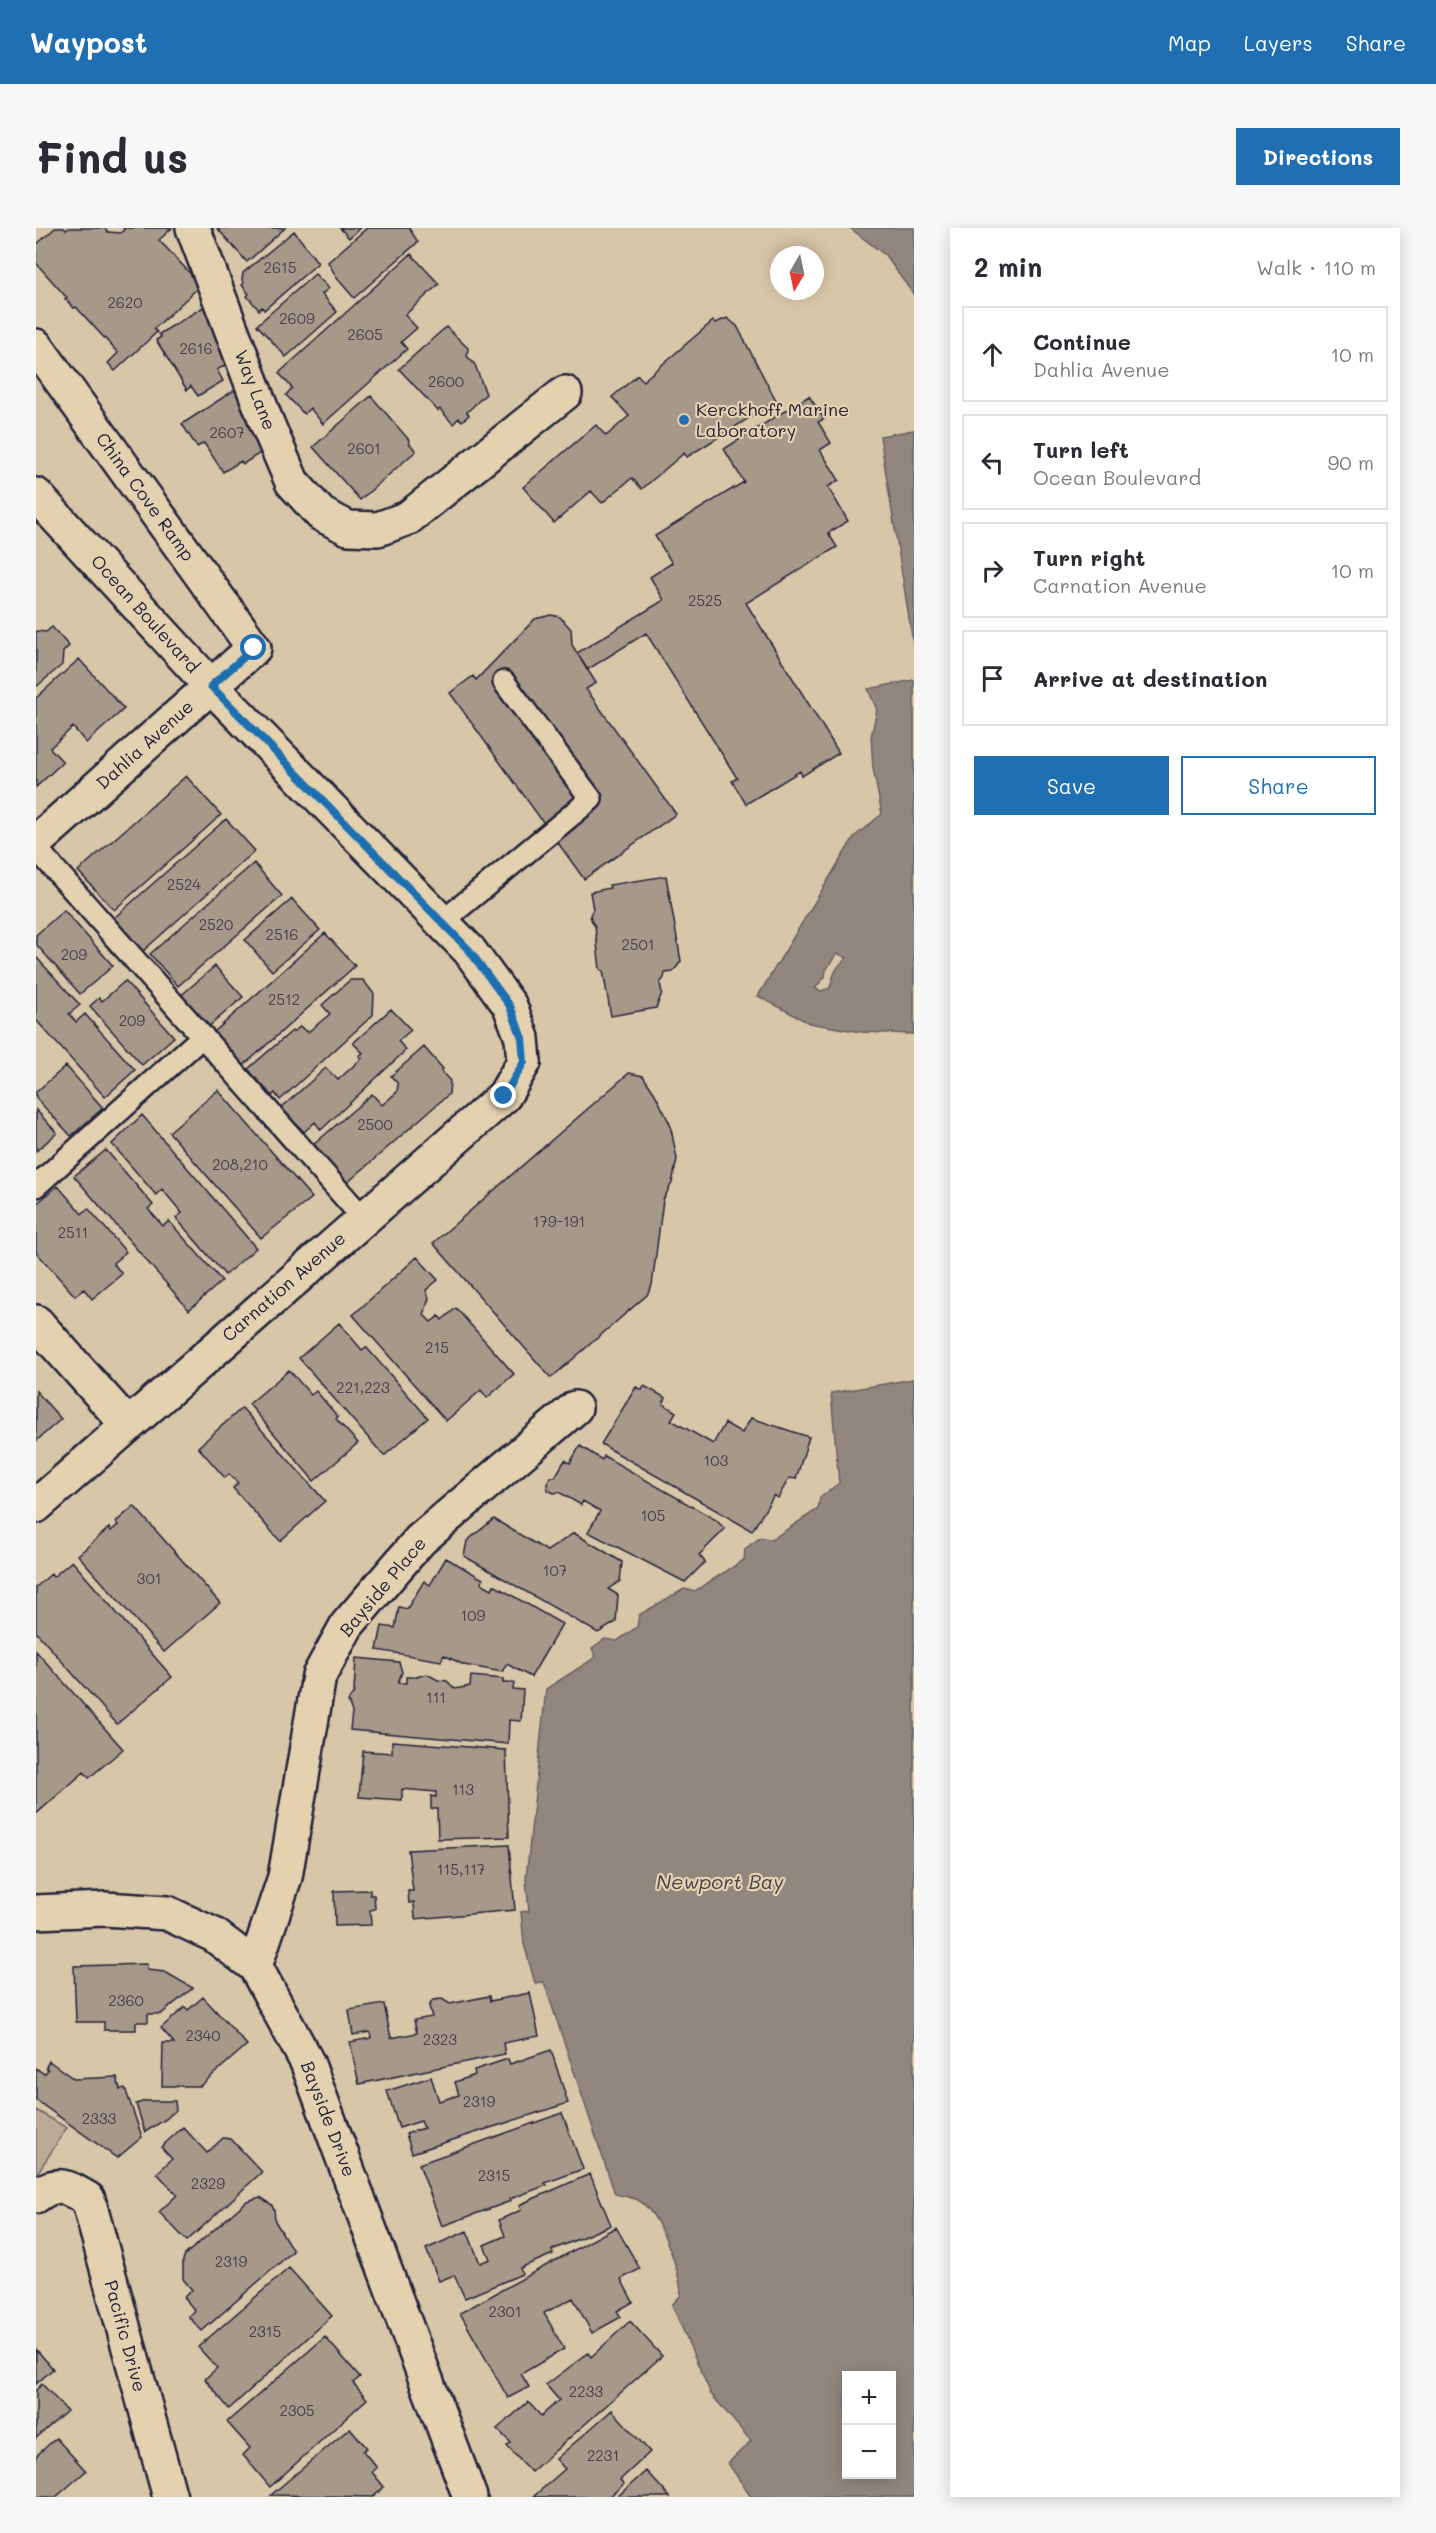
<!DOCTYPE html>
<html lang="en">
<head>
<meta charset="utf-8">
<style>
  body { margin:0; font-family:Mali,sans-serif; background:#f7f7f7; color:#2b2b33 }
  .controls { position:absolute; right:18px; bottom:18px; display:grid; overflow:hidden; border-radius:0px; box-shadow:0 3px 15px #0003 }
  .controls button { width:54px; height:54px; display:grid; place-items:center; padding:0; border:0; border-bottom:2px solid #e1e1e2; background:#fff; color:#2b2b33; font:30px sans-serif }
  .compass { position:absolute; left:734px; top:18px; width:54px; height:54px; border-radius:50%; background:#fff; box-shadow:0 3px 15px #0003; rotate:189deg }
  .stop { position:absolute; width:18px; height:18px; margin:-14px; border:4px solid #1f6fb2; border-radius:50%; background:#fff }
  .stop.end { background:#1f6fb2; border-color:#fff; box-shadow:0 2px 6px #0008 }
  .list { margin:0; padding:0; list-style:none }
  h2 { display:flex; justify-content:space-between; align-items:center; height:78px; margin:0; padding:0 24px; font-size:26px }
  h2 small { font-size:20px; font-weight:400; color:#7c7c81 }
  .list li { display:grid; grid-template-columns:39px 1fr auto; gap:18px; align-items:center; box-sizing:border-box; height:96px; margin:0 12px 12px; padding:0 12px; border:2px solid #e1e1e2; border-radius:0px }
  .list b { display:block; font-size:22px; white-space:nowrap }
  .list p { margin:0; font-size:20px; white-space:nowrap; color:#7c7c81 }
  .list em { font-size:20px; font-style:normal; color:#7c7c81 }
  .actions { display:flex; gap:12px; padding:18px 24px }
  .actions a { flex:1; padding:14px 0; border:2px solid #1f6fb2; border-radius:0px; text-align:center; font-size:21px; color:#1f6fb2 }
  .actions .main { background:#1f6fb2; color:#fff }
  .icon { flex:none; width:33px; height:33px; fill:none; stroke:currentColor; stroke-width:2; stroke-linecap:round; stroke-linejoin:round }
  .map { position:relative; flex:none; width:878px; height:2269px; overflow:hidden; border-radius:0px }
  header { display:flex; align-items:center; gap:36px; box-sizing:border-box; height:84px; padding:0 30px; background:#1f6fb2; color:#fff }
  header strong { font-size:28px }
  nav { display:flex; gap:33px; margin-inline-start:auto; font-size:21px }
  .intro { display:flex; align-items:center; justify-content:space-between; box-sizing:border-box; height:144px; padding:0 36px }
  h1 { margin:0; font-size:42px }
  .button { padding:15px 27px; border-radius:0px; background:#1f6fb2; color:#fff; font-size:21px; font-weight:700 }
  main { display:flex; gap:36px; padding:0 36px }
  aside { flex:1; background:#fff; border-radius:0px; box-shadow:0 3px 15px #0003 }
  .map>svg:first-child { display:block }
  .green { fill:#baab96; stroke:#6e6668; stroke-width:1.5 }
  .water { fill:#92877e; stroke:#655f63; stroke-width:1.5; fill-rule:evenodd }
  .building { fill:#a6998a; stroke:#22223b; stroke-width:1.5 }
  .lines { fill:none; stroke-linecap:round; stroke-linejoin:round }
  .lane-casing { stroke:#22223b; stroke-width:26 }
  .street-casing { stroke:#22223b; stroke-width:38 }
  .secondary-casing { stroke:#22223b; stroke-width:38 }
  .lane { stroke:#e4d1af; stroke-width:21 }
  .street { stroke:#e4d1af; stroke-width:33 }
  .secondary { stroke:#e4d1af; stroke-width:33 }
  .route { stroke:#1f6fb2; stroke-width:8 }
  .poi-dot { fill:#1f6fb2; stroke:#e4d1af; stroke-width:2 }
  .labels { text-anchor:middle; stroke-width:4.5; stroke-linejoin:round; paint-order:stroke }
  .number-label { font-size:15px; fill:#43404f }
  .street-label { font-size:18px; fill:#22223b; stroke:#e4d1af }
  .poi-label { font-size:18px; fill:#22223b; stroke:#e4d1af; text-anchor:start }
  .water-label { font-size:20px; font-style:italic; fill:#44404f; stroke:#e4d1af }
</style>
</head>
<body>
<header>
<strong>Waypost</strong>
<nav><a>Map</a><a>Layers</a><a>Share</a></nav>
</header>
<div class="intro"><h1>Find us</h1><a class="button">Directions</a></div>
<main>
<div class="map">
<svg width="878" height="2269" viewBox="0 0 878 2269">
  <rect width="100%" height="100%" fill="#d8c6a8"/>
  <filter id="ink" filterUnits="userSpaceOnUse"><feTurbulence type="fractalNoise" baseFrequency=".0167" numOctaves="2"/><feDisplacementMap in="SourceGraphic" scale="12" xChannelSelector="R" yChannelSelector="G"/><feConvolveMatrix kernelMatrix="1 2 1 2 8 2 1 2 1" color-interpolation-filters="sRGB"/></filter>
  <g filter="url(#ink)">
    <path class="green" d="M 0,1882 L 31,1900 L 0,1947 Z"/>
    <path class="water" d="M 814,0 L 878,0 L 878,67 L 849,27 Z
      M 878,202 L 878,421 L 844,208 Z
      M 878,452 L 878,806 L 825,804 L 773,795 L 722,768 L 818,609 L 846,586 L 837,540 L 835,509 L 841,482 L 832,461 ZM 801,725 L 811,730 C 800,738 797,747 794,760 L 785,763 L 779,760 L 789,749 L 790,742 Z
      M 878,1151 L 878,2269 L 715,2269 L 692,2235 L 715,2213 L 675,2166 L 636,2077 L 645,2067 C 645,2044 623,1983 602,1972 C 595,1969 586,1968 579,1966 L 508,1754 L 499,1755 L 488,1716 L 485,1684 L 493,1683 L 490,1651 L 510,1461 L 560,1429 L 556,1420 L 569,1411 L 581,1413 L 601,1399 L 603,1387 L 648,1361 L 659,1363 L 708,1332 L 709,1321 L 725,1309 L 735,1312 L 782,1281 L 784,1270 L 803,1255 L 795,1165 ZM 810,2148 L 856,2148 L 856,2246 L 810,2246 Z"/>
    <path class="building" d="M 19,0 L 28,0 L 30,2 L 33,0 L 69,0 L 72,4 L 84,5 L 88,2 L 87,0 L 136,0 L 123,12 L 165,57 L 118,101 L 121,104 L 79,143 L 72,135 L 82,125 L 40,79 L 38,80 L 29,71 L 31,70 L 0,35 L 0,17 Z
      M 181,0 L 249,0 L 211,34 Z
      M 304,0 L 324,0 L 313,10 Z
      M 331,0 L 373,0 L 382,14 L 318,70 L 301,50 L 292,34 Z
      M 258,3 L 282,35 L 228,82 L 226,79 L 223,82 L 211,68 L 213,66 L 206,57 L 208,55 L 206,52 L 207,45 Z
      M 375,26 L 403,56 L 369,87 L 381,100 L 365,114 L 371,121 L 287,196 L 274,180 L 268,186 L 250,167 L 256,160 L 243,145 Z
      M 279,46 L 293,60 L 286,66 L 301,84 L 250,129 L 221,97 Z
      M 169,78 L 201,130 L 181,142 L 187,153 L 162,168 L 155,158 L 151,162 L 120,112 L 125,109 L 123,106 Z
      M 691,90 L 701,98 L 740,173 L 651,229 L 648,225 L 606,261 L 596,250 L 566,275 L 555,263 L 518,295 L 487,259 L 560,197 L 570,208 L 593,188 L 576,169 L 602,147 L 607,153 L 677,93 L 679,95 Z
      M 410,99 L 432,120 L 431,128 L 439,137 L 450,166 L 431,184 L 433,187 L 426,193 L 423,190 L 417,196 L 404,181 L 402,183 L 363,141 Z
      M 200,161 L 237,217 L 207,236 L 205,233 L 187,244 L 168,215 L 161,219 L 146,196 Z
      M 335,168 L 374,213 L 373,215 L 380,223 L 324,272 L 277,219 Z
      M 773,168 L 788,191 L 782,194 L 795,215 L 784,222 L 803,252 L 792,259 L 812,293 L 792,305 L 801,319 L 710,375 L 803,525 L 766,548 L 764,543 L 710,576 L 696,553 L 701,550 L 610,405 L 551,442 L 541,425 L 628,372 L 614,349 L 636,335 L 619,308 L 708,254 L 688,221 Z
      M 515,387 L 524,389 L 535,401 L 536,417 L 560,455 L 550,461 L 640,586 L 548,651 L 414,465 L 437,448 L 440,452 L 499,391 Z
      M 16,399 L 33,418 L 27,424 L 26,437 L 0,459 L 0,403 L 10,404 Z
      M 43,431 L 88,481 L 50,515 L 37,499 L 14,520 L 27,534 L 0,559 L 0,470 Z
      M 150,548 L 185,587 L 78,682 L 42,643 Z
      M 190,591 L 219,623 L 107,723 L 78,690 Z
      M 218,635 L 246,668 L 142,758 L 114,726 Z
      M 630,648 L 645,733 L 637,744 L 629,745 L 628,750 L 624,755 L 626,765 L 620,780 L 575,788 L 567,743 L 564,741 L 559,698 L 556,694 L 554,687 L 557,681 L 554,664 L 574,660 L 573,657 Z
      M 256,671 L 284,702 L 236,743 L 209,712 Z
      M 28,682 L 77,738 L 44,766 L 0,716 L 0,707 Z
      M 289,705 L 319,738 L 207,838 L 177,805 Z
      M 0,729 L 44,777 L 33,786 L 40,794 L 49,786 L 99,842 L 69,869 L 0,792 Z
      M 179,738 L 207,769 L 170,801 L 142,770 Z
      M 314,752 L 327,752 L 338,766 L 337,787 L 244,872 L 239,865 L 236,868 L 212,841 L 256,803 L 257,804 L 264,799 L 272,804 L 294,786 L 286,777 Z
      M 89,753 L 138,809 L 106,837 L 54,778 L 63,770 L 66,773 Z
      M 355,781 L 375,802 L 362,813 L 370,822 L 285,902 L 279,894 L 268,904 L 245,880 L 290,840 L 302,852 L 326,830 L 323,828 L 327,825 L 317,815 Z
      M 388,819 L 407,841 L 405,843 L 414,853 L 413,866 L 311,955 L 277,917 L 336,866 L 346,877 L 361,864 L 362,856 L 355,848 Z
      M 30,838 L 67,880 L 35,908 L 0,870 L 0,864 Z
      M 593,845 L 607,848 L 619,866 L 634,896 L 641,931 L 636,955 L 627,972 L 616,1057 L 611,1067 L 515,1150 L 397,1015 Z
      M 182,862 L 276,970 L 225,1010 L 133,904 Z
      M 0,882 L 21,905 L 0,923 Z
      M 106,887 L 220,1020 L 189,1047 L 140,990 L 146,985 L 126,961 L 120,967 L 76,916 Z
      M 70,922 L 117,977 L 112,981 L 127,998 L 133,993 L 186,1053 L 153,1082 L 38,948 Z
      M 22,958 L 46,986 L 52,980 L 90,1024 L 77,1035 L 86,1046 L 56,1071 L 48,1061 L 39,1068 L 0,1024 L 0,976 Z
      M 381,1029 L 402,1052 L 390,1062 L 393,1070 L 388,1087 L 395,1094 L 403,1088 L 406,1092 L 420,1080 L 478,1146 L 451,1170 L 445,1162 L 410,1193 L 317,1087 Z
      M 303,1095 L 326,1122 L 330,1119 L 392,1190 L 348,1228 L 263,1130 Z
      M 253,1142 L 275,1167 L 280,1163 L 302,1189 L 300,1191 L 322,1215 L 278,1253 L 213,1176 Z
      M 608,1158 L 630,1170 L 627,1176 L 640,1184 L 635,1192 L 677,1216 L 689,1195 L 706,1205 L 715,1190 L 773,1209 L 760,1251 L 753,1250 L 742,1270 L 738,1267 L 716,1303 L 565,1216 L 600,1159 L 606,1162 Z
      M 0,1163 L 25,1191 L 0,1213 Z
      M 206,1180 L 289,1273 L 244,1313 L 197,1260 L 202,1255 L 193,1246 L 189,1250 L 162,1219 Z
      M 544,1218 L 566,1232 L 568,1228 L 680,1292 L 689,1301 L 663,1327 L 669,1334 L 649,1354 L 552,1304 L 564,1283 L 547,1273 L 545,1277 L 523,1264 L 518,1265 L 512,1262 L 511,1256 L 514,1249 L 519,1249 L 529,1232 L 534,1235 Z
      M 98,1278 L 184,1375 L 128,1424 L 42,1327 L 73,1300 L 75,1303 L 82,1297 L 80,1294 Z
      M 458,1291 L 511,1323 L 538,1305 L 586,1334 L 584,1353 L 572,1361 L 582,1367 L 580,1394 L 562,1405 L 428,1328 L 431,1313 Z
      M 410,1330 L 447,1351 L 445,1355 L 456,1361 L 458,1357 L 526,1396 L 495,1449 L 471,1436 L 466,1444 L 428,1437 L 408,1427 L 405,1433 L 341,1422 L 346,1398 L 359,1400 L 363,1379 L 371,1381 L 388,1353 L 394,1357 Z
      M 36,1333 L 136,1449 L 81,1496 L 0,1404 L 0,1359 L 15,1346 L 17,1349 Z
      M 0,1423 L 87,1521 L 53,1550 L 48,1544 L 0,1586 Z
      M 320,1430 L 363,1434 L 366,1444 L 362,1455 L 370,1455 L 370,1449 L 380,1449 L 391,1446 L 402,1452 L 411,1453 L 419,1461 L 434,1458 L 435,1448 L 467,1451 L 467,1455 L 478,1455 L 477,1461 L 487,1462 L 485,1493 L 473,1492 L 472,1516 L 314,1502 L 316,1484 L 312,1473 L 318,1464 Z
      M 356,1513 L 470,1522 L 473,1609 L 402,1611 L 401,1581 L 395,1581 L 395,1568 L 400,1569 L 400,1564 L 366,1561 L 366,1572 L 323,1569 L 327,1523 L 356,1525 Z
      M 473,1617 L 479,1682 L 379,1691 L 378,1674 L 373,1675 L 372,1663 L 377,1663 L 372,1622 Z
      M 334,1662 L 334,1667 L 338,1667 L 339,1681 L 334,1682 L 335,1697 L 299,1698 L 298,1663 Z
      M 111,1736 L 111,1742 L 129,1744 L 157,1760 L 125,1786 L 112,1786 L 112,1794 L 100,1794 L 100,1802 L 68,1802 L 68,1794 L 40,1794 L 38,1738 Z
      M 494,1765 L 503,1808 L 467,1815 L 469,1826 L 323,1856 L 314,1814 L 335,1810 L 334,1804 L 317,1807 L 313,1782 L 348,1776 L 355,1810 L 381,1805 L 378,1792 L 396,1789 L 393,1778 L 397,1772 L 406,1771 L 414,1776 L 453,1768 L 454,1773 Z
      M 167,1769 L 211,1817 L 164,1858 L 126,1858 L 127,1815 L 138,1815 L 125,1800 L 149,1779 L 152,1782 Z
      M 515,1822 L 532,1875 L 376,1925 L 370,1906 L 388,1900 L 385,1893 L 363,1900 L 351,1863 L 395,1849 L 403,1873 L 423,1867 L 419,1854 L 439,1847 L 438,1842 L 472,1831 L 474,1836 Z
      M 13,1833 L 38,1851 L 81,1849 L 84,1861 L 89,1860 L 106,1909 L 81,1930 L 0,1872 L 0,1840 L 8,1846 L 12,1842 L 10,1839 Z
      M 109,1873 L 139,1873 L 140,1882 L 130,1891 L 109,1904 L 100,1876 Z
      M 526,1885 L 547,1941 L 509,1955 L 511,1957 L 474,1971 L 475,1973 L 406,1998 L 383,1936 Z
      M 147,1899 L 171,1925 L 187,1910 L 195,1911 L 226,1944 L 151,2013 L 123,1984 L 141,1967 L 121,1945 L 136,1931 L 125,1919 Z
      M 554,1946 L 575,1997 L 516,2022 L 517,2026 L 484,2040 L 486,2046 L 429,2070 L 418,2047 L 403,2053 L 390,2021 L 431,2003 L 444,2035 L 454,2031 L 448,2017 L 469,2008 L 463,1992 L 485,1982 L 483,1977 Z
      M 224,1969 L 235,1976 L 238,1981 L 239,1993 L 257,2023 L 166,2103 L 152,2088 L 159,2083 L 148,2069 L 156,2062 L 147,2051 L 147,2032 L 149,2027 L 211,1973 Z
      M 580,1999 L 604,2041 L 585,2051 L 597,2074 L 581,2083 L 585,2089 L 556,2105 L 537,2070 L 508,2085 L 528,2121 L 485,2146 L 493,2159 L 472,2170 L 424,2085 Z
      M 253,2040 L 296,2088 L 193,2181 L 169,2151 L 181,2140 L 162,2119 Z
      M 594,2093 L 626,2128 L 495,2244 L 471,2218 L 475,2215 L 461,2201 L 492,2174 L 505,2188 L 523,2172 L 510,2157 L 552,2125 L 555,2129 Z
      M 289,2109 L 324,2149 L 317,2155 L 331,2171 L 234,2259 L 207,2227 L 214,2220 L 191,2194 Z
      M 0,2121 L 17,2141 L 0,2156 Z
      M 6,2156 L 31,2183 L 0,2210 L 0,2162 Z
      M 576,2182 L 614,2224 L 584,2252 L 588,2256 L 573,2269 L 497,2269 L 529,2241 L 520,2231 Z
      M 314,2200 L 331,2220 L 327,2223 L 341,2240 L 336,2244 L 348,2259 L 337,2269 L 235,2267 Z
      M 20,2210 L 50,2243 L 20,2269 L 0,2269 L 0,2228 Z
      M 610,2243 L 634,2269 L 581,2269 Z"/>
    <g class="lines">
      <g class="lane-casing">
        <path id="lane" d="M 0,620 L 327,990
          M 406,694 L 555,571 L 468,454
          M 0,958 L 167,808"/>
      </g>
      <g class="street-casing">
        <path id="street" d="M 157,0 L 230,193 L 256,254 L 285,286 L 312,300 L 342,301 L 372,290 L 529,165
          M 0,118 L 218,420 L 0,614
          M 0,1094 L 91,1196
          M 0,1278 L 468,868 L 488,834
          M 219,1738 L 249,1649 L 283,1448 L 311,1397 L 384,1312 L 539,1180
          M 0,1968 C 21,1952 31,1959 52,1971 L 134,2269"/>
      </g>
      <g class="secondary-casing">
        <path id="secondary" d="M 0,267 L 175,458 L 433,722 L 474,778 L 486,810 L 488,834
          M 0,1684 L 69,1681 L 131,1685 L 178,1707 L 219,1738 L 271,1834 L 434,2269"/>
      </g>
      <use href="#lane" class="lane"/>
      <use href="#street" class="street"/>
      <use href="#secondary" class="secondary"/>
    </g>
  </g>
  <g class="lines" filter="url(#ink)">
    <path class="route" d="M 218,420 L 175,458 L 433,722 L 474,778 L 486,810 L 488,834 L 468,868"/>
  </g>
  <circle class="poi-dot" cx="648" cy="192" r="6"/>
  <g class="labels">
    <g class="number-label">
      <text x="244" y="45">2615</text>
      <text x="89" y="80">2620</text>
      <text x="261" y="96">2609</text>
      <text x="329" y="112">2605</text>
      <text x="160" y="126">2616</text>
      <text x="410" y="159">2600</text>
      <text x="191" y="210">2607</text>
      <text x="328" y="226">2601</text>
      <text x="669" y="378">2525</text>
      <text x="148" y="662">2524</text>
      <text x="180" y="702">2520</text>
      <text x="246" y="712">2516</text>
      <text x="602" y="722">2501</text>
      <text x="38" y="732">209</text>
      <text x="248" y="777">2512</text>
      <text x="96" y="798">209</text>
      <text x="339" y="902">2500</text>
      <text x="204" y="942">208,210</text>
      <text x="523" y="999">179-191</text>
      <text x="37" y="1010">2511</text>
      <text x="401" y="1125">215</text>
      <text x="327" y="1165">221,223</text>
      <text x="680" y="1238">103</text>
      <text x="617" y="1293">105</text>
      <text x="519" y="1348">107</text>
      <text x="113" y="1356">301</text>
      <text x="437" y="1393">109</text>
      <text x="400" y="1475">111</text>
      <text x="427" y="1567">113</text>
      <text x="425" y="1647">115,117</text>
      <text x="90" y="1778">2360</text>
      <text x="167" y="1813">2340</text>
      <text x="404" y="1817">2323</text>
      <text x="443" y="1879">2319</text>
      <text x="63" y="1896">2333</text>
      <text x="458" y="1953">2315</text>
      <text x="172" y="1961">2329</text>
      <text x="195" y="2039">2319</text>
      <text x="469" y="2089">2301</text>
      <text x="229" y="2109">2315</text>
      <text x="550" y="2169">2233</text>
      <text x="261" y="2188">2305</text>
      <text x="567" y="2233">2231</text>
    </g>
    <g class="street-label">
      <text transform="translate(219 162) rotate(69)" y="6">Way Lane</text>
      <text transform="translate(109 269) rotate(54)" y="6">China Cove Ramp</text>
      <text transform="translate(109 386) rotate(48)" y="6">Ocean Boulevard</text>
      <text transform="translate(109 517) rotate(-42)" y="6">Dahlia Avenue</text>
      <text transform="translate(248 1059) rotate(-41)" y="6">Carnation Avenue</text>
      <text transform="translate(347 1359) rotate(-50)" y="6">Bayside Place</text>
      <text transform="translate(292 1891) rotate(69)" y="6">Bayside Drive</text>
      <text transform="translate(89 2108) rotate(75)" y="6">Pacific Drive</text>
    </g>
    <g class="poi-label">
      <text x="660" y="188">Kerckhoff Marine<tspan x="660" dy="21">Laboratory</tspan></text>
    </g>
    <g class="water-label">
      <text x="684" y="1661">Newport Bay</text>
    </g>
  </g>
</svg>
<div class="controls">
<button>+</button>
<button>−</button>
</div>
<svg class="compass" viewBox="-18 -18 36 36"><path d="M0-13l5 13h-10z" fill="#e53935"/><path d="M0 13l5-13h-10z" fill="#7c7c81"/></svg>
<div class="stop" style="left:218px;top:420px"></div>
<div class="stop end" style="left:468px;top:868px"></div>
</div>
<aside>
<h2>2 min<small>Walk · 110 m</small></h2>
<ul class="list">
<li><svg class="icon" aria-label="ahead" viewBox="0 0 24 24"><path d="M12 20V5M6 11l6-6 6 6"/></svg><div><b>Continue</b><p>Dahlia Avenue</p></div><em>10 m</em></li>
<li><svg class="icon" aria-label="left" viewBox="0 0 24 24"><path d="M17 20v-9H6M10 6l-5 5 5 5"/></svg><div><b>Turn left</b><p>Ocean Boulevard</p></div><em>90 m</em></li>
<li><svg class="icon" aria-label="right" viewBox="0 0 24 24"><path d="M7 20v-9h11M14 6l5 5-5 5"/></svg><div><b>Turn right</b><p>Carnation Avenue</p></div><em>10 m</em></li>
<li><svg class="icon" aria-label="arrive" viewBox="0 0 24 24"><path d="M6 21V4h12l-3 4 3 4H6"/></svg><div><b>Arrive at destination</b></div></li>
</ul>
<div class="actions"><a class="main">Save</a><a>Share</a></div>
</aside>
</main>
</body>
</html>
